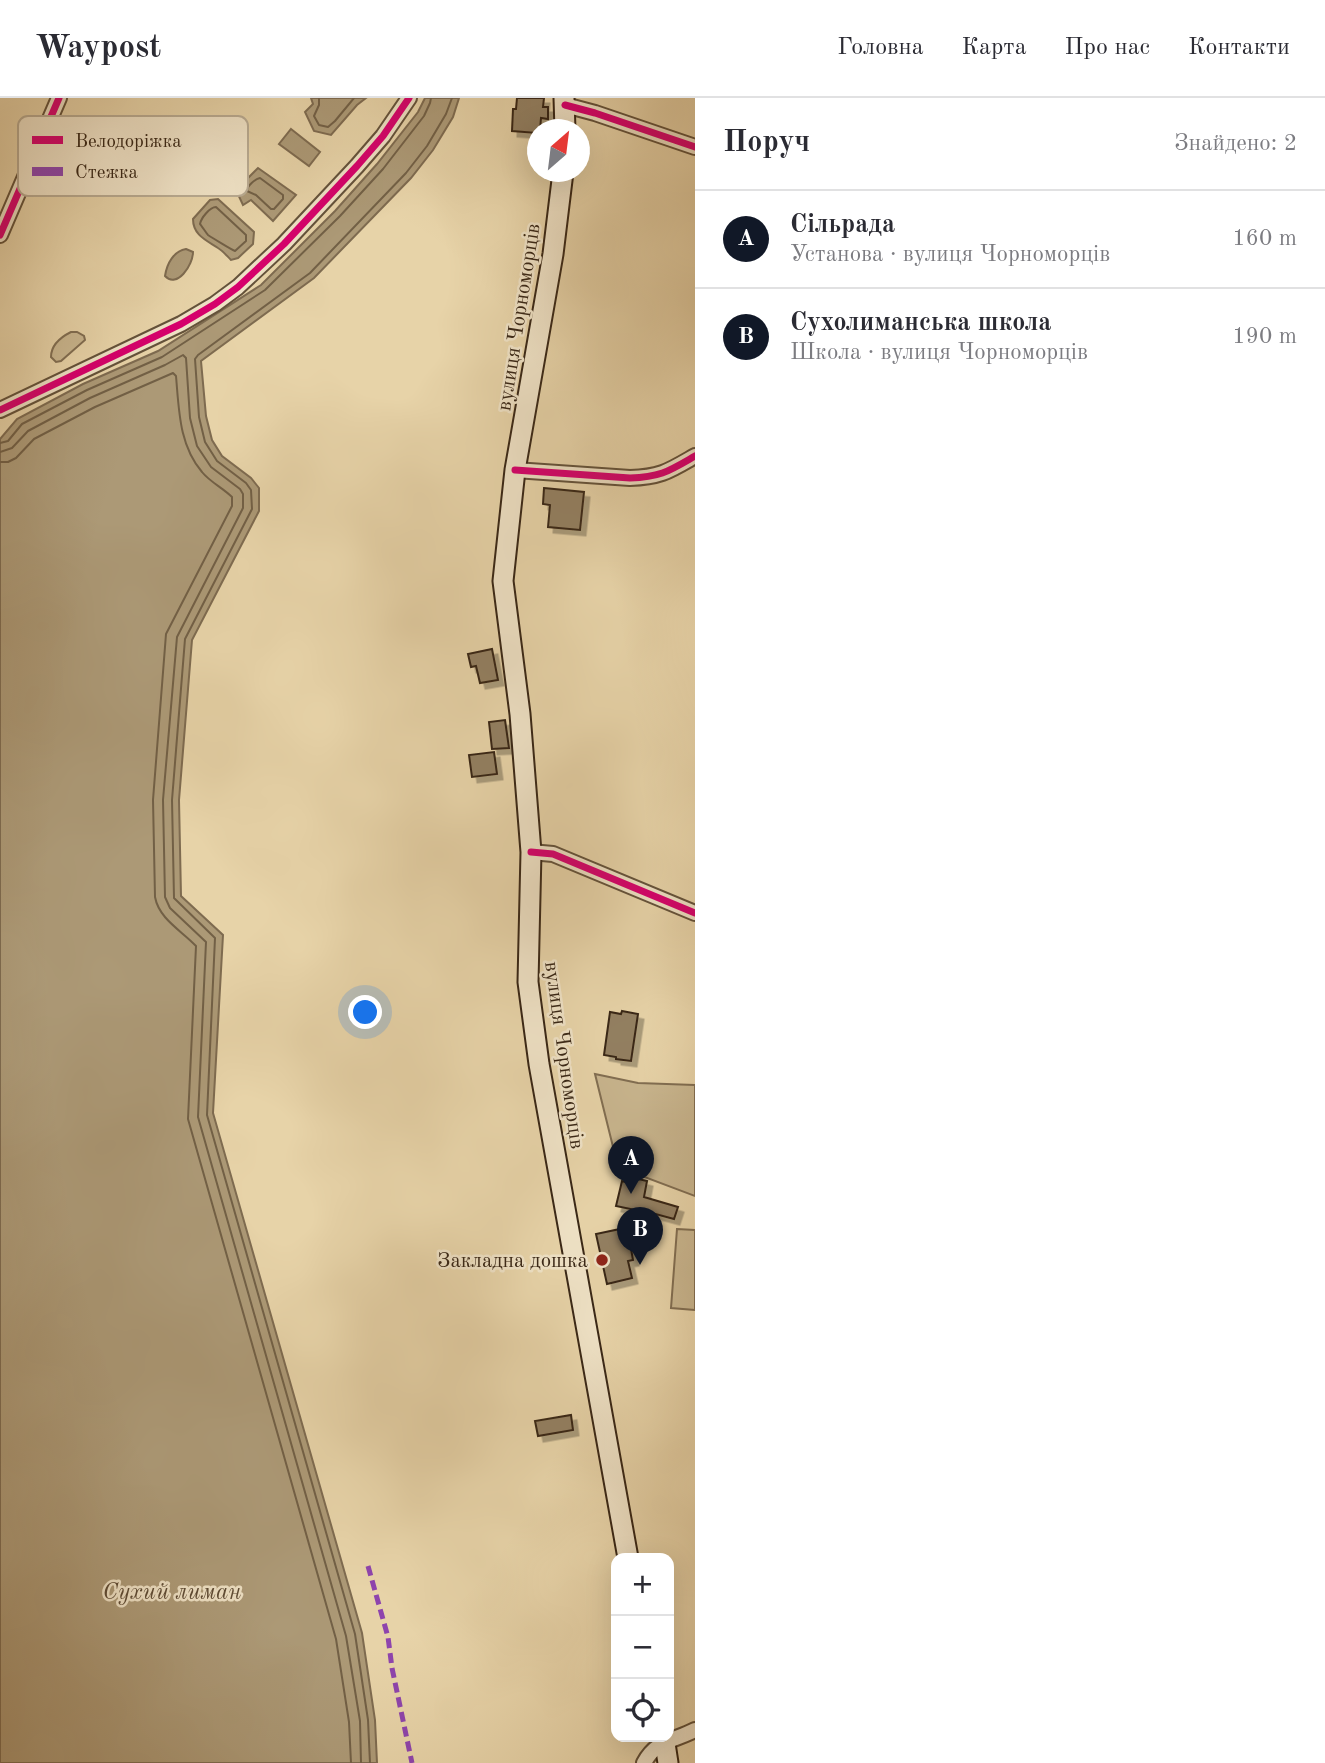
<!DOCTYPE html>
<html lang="uk">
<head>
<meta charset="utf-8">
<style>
  body { margin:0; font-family:"Old Standard TT",serif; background:#f2f2f3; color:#2b2b33 }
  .controls { position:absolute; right:21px; bottom:21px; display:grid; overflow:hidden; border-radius:14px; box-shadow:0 7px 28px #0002 }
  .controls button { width:63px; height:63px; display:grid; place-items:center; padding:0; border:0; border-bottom:2px solid #e1e1e2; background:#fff; color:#2b2b33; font:35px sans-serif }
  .compass { position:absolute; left:527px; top:21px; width:63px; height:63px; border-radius:50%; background:#fff; box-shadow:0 7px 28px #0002; rotate:28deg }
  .you { position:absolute; left:366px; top:915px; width:24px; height:24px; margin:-18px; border:5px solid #fff; border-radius:50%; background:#1a73e8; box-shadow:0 0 0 10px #1a73e833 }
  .badge { display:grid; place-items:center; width:46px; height:46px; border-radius:50%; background:#111827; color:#fff; font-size:23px; font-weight:700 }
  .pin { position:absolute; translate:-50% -58px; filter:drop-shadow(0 2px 4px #0008) }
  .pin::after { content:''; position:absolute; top:37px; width:24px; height:21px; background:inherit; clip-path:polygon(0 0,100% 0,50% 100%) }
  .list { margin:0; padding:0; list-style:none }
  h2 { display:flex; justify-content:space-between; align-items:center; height:91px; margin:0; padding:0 28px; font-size:30px }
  h2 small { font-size:23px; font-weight:400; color:#7c7c81 }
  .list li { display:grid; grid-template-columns:46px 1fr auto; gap:21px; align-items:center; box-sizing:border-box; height:98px; padding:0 28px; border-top:2px solid #e1e1e2 }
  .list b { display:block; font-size:26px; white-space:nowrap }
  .list p { margin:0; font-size:23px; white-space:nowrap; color:#7c7c81 }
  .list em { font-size:23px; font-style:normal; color:#7c7c81 }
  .icon { flex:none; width:38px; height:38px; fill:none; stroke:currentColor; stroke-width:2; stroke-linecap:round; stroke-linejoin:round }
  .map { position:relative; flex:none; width:695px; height:1665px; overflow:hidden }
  header { display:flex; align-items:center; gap:42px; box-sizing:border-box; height:98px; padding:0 35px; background:#fff; border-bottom:2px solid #e1e1e2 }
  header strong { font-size:33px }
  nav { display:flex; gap:38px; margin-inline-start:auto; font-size:24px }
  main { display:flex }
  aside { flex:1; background:#fff }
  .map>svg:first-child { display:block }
  .green { fill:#c9b68f; stroke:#816e52; stroke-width:2 }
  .water { fill:#ac9976; stroke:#7e6b50; stroke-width:2 }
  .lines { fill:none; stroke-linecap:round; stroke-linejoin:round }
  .shore { stroke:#726046; stroke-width:2 }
  .building { fill:#938062; stroke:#392716; stroke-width:2; filter:url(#shadow) }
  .minor-casing { stroke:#64523a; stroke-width:18 }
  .secondary-casing { stroke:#392716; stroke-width:23 }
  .minor { stroke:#efe2c6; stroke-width:14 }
  .secondary { stroke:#efe2c6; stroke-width:19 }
  .quiet { stroke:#8e44ad; stroke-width:5; stroke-dasharray:10 5; stroke-linecap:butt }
  .cycleway-casing { stroke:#efe2c6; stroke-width:11 }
  .cycleway { stroke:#d6006c; stroke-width:7 }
  .poi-dot { fill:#8f2418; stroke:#efe2c6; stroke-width:2.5 }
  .labels { text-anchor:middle; stroke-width:5; stroke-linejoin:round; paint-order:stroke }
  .street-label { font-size:21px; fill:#392716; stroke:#efe2c6 }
  .poi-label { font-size:21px; fill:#392716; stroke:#efe2c6; text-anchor:end }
  .water-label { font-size:23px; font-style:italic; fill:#5c4933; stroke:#efe2c6 }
  .key { fill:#efe2c6; stroke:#b8aa91; stroke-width:2 }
  .key-label { font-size:19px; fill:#392716 }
</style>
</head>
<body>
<header>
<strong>Waypost</strong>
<nav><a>Головна</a><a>Карта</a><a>Про нас</a><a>Контакти</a></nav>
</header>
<main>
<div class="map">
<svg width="695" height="1665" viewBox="0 0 695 1665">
  <defs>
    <filter id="shadow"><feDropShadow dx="5.5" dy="5.5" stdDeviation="0" flood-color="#0004"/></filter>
  </defs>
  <rect width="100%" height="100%" fill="#e7d3a8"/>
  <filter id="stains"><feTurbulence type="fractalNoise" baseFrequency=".00286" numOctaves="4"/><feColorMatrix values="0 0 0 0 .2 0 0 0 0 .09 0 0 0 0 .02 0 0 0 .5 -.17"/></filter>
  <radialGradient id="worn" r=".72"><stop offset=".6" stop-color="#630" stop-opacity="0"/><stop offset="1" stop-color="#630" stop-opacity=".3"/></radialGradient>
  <path class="green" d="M 71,234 L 77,234 L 84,238 L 85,242 L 61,263 L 56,264 L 51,259 C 51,247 61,239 71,234 Z
    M 595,976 L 638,985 L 695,987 L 695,1098 L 618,1069 Z
    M 677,1131 L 695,1132 L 695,1212 L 671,1210 Z"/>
  <path class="water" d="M 311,0 L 366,0 L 357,7 L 331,37 L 314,33 L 305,14 L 313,6 Z
    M 425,0 L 459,0 L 453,19 L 433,52 L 411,80 L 314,180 L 201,263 L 206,318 L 212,342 L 222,358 L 251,380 L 259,390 L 259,413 L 192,542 L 179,702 L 181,798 L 223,837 L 213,1015 L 362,1535 L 375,1622 L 377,1665 L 0,1665 L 0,341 L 17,321 L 83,286 L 158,253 L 261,187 L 335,113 L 377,66 L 418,14 Z
    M 291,31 L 320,54 L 309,68 L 279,46 Z
    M 258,70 L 296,97 L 273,123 L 251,102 L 243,107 L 236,92 Z
    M 218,101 L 254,134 L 253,146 L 238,160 L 231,162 C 227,158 223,153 218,150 C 206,142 193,137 193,121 L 210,102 Z
    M 186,151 L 193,154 C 193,167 177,191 165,178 C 167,165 174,153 186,151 Z"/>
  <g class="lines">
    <path class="shore" d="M 319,0 L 319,7 L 314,18 L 319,27 L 328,29 L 335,23 L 354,0
      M 260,80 L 283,97 L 283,101 L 274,111 L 271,111 L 256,97 L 247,93 C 247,88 255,81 260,80 Z
      M 216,109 L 246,137 L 246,143 L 235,153 C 232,152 211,139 208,137 C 207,136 201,127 200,126 C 201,120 210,109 216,109 Z
      M 0,345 L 8,343 L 22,326 L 87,292 L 162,259 L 265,192 L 340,118 L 383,71 L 424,18 L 430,5 L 431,0
      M 0,354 L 12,350 L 28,333 L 90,300 L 165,267 L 183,257 L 186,260 L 190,320 L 197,348 L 211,369 L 240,391 L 243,396 L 243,410 L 177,539 L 163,702 L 165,799 L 170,810 L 206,844 L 198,1019 L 346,1538 L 360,1623 L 361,1665
      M 0,364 L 8,364 L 16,360 L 34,341 L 95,309 L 173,275 L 176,278 C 179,312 179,347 202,374 C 210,384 223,390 232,399 L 232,408 L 166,536 L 153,702 L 155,799 C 159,821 182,833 196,848 L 188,1021 L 336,1541 L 349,1624 L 351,1665
      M 370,1665 L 368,1622 L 355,1536 L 207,1017 L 215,840 L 174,800 L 172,702 L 185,541 L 252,411 L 251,392 L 246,385 L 217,363 L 205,344 L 199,319 L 195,261 L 198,257 L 310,175 L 406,75 L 427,48 L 446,16 L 452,0"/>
  </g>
  <path class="building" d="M 517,0 L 544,0 L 543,9 L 548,9 L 548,21 L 541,20 L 540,32 L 537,32 L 537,35 L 512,33 L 513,11 L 516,11 Z
    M 544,390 L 584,394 L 580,432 L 548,429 L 550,407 L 543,406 Z
    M 492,551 L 498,582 L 480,585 L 476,568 L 471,569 L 468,556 Z
    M 505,622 L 509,650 L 492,651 L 489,624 Z
    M 494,654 L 497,676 L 472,679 L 469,657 Z
    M 622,913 L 638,916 L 631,963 L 616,961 L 616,959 L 604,957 L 610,914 L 621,916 Z
    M 630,1079 L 647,1083 L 644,1099 L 678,1109 L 674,1121 L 641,1112 L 640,1113 L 616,1108 L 622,1083 L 629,1085 Z
    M 620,1131 L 624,1146 L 630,1145 L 633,1162 L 628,1163 L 632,1180 L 607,1186 L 596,1136 Z
    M 571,1317 L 573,1332 L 538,1338 L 535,1323 Z"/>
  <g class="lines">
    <g class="minor-casing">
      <path id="minor" d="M 565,7 L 595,15 L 695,49
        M 0,137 L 59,0
        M 0,312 L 181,226 L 215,206 L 238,189 L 284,146 L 357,68 L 383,38 L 409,0
        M 515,372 L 630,380 C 661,379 669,373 695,358
        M 531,754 L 553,756 L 695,815
        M 644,1665 C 656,1642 674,1643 695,1632"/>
    </g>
    <g class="secondary-casing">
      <path id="secondary" d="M 564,0 L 565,32
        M 563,74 L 553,156 L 515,372 L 503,483 L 520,616 L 531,754 L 528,884 L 539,966 L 628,1460
        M 664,1639 L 668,1665"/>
    </g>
    <use href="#minor" class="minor"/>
    <use href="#secondary" class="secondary"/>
    <path class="quiet" d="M 368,1468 L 388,1539 L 392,1570 L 412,1665"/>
    <g class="cycleway-casing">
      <path id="cycleway" d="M 565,7 L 595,15 L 695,49
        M 0,137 L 59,0
        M 0,312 L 181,226 L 215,206 L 238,189 L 284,146 L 357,68 L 383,38 L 409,0
        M 515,372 L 630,380 C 661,379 669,373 695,358
        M 531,754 L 553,756 L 695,815"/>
    </g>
    <use href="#cycleway" class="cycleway"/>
  </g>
  <circle class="poi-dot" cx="602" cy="1162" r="7"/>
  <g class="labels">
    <g class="street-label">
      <text transform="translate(518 219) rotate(-81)" y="7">вулиця Чорноморців</text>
      <text transform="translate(565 957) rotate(82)" y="7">вулиця Чорноморців</text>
    </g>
    <g class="poi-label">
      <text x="588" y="1169">Закладна дошка</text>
    </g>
    <g class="water-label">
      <text x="172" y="1501">Сухий лиман</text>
    </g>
  </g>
  <rect x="18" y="18" width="230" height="80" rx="10" class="key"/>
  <rect x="32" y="38" width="31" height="8" fill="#d6006c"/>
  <rect x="32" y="69" width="31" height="9" fill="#8e44ad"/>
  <g class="key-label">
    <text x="75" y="49">Велодоріжка</text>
    <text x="75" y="80">Стежка</text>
  </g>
  <rect width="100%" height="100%" filter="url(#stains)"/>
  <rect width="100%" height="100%" fill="url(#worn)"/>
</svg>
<div class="controls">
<button>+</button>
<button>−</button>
<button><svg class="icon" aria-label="locate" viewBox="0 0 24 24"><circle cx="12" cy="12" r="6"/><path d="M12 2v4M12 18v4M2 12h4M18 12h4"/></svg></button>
</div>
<svg class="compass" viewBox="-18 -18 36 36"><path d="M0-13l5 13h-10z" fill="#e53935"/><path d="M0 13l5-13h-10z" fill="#7c7c81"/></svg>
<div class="you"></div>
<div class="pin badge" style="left:631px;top:1096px">A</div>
<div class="pin badge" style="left:640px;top:1167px">B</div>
</div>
<aside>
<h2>Поруч<small>Знайдено: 2</small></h2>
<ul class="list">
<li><span class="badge">A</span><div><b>Сільрада</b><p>Установа · вулиця Чорноморців</p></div><em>160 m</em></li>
<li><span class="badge">B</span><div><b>Сухолиманська школа</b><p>Школа · вулиця Чорноморців</p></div><em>190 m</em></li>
</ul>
</aside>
</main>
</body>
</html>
